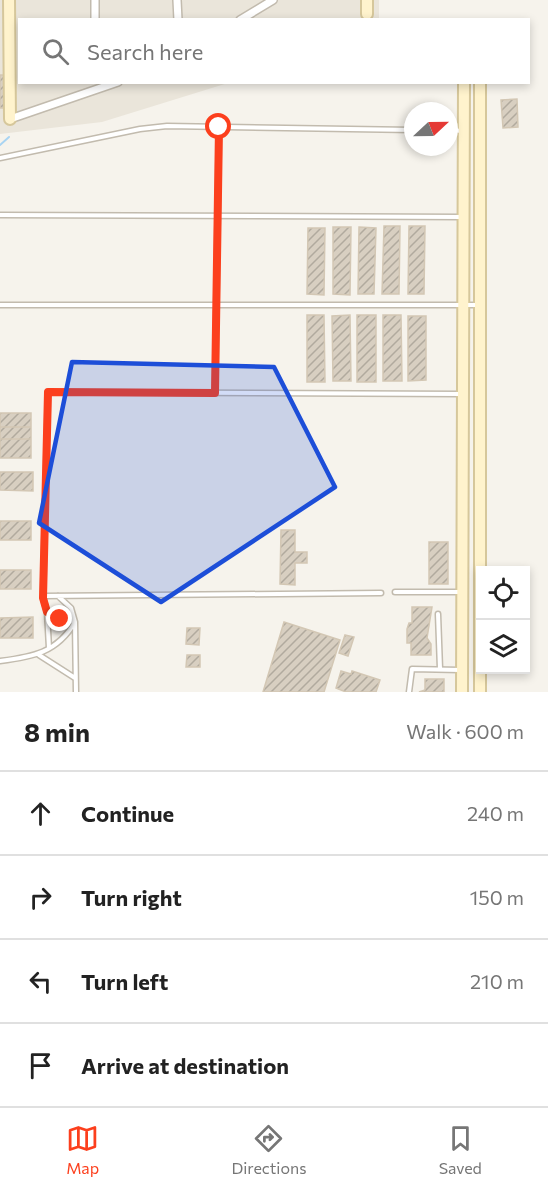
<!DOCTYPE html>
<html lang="en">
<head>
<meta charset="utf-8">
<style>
  body { margin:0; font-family:Commissioner,sans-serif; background:#f2f2f2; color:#222 }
  .controls { position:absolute; right:18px; bottom:18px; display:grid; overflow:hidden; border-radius:0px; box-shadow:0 3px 9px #0003 }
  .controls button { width:54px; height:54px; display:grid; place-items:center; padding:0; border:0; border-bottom:2px solid #e0e0e0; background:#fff; color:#222; font:30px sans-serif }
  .compass { position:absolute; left:404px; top:102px; width:54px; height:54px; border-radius:50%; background:#fff; box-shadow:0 3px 9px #0003; rotate:68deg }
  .stop { position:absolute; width:18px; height:18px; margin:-14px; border:4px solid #fc3f1d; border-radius:50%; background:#fff }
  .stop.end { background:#fc3f1d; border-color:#fff; box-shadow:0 2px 6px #0008 }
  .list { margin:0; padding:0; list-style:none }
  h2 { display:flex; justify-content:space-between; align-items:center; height:78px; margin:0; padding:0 24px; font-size:26px }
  h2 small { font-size:20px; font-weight:400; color:#767676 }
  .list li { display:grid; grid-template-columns:39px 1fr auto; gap:18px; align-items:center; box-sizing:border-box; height:84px; padding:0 24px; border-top:2px solid #e0e0e0 }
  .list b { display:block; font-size:22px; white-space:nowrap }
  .list em { font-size:20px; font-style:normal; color:#767676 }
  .icon { flex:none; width:33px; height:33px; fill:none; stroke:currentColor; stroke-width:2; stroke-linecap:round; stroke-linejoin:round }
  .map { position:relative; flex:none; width:548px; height:692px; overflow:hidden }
  .search { position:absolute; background:#fff; box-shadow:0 3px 9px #0003; left:18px; right:18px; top:18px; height:66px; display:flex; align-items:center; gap:15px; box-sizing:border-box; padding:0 21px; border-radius:0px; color:#767676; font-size:22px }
  .sheet { height:414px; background:#fff }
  nav { display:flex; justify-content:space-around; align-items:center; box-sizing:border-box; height:84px; border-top:2px solid #e0e0e0; background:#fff; font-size:16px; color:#767676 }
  nav a { display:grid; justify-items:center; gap:3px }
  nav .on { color:#fc3f1d }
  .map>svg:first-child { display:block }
  .residential { fill:#eae5da }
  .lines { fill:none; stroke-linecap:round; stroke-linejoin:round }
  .stream { stroke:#a9d4f2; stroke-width:2 }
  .building { fill:url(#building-hatch); stroke:#d3c7b4; stroke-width:1.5 }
  .lane-casing { stroke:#c2bbae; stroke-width:7 }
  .street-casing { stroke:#c2bbae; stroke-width:10 }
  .secondary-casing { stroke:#d6c79b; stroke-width:14 }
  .lane { stroke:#fff; stroke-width:4 }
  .street { stroke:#fff; stroke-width:7 }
  .secondary { stroke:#fff3cd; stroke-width:10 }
  .route { stroke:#fc3f1d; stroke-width:8 }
  .marked { fill:#1d4ed8; fill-opacity:0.2; stroke:#1d4ed8; stroke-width:4.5; stroke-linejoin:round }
</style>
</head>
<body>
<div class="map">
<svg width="548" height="692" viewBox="0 0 548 692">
  <defs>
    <pattern id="building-hatch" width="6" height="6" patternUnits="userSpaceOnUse" patternTransform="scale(1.5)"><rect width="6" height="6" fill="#d8cfc1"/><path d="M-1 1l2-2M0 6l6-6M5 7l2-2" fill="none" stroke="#b1aa9e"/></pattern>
  </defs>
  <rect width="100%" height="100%" fill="#f6f3ec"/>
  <path class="residential" d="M 0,0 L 379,0 L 379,19 L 20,20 L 20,82 L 228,83 L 102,122 L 0,134 Z"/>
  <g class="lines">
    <path class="stream" d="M 0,145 L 9,137"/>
  </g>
  <path class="building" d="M 0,75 L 4,75 L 4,108 L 0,108 Z
    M 517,99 L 518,127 L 503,128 L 501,100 Z
    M 384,226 L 400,226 L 399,294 L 382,294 Z
    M 409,226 L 425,226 L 424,294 L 408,294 Z
    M 333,227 L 351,227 L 350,295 L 333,294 Z
    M 359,227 L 376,228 L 374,294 L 358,294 Z
    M 308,228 L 325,228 L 324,295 L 307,294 Z
    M 307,315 L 324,315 L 325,382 L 307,382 Z
    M 350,315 L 351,381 L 333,381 L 332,316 Z
    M 357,315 L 376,315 L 376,382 L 357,382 Z
    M 383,315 L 401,315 L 402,381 L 383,381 Z
    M 408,316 L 426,316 L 426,380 L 408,381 Z
    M 0,413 L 31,413 L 31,427 L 0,427 Z
    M 0,427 L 31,427 L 31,439 L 0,439 Z
    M 0,439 L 31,439 L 31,458 L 0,458 Z
    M 0,472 L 33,472 L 33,491 L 0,490 Z
    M 0,521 L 31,521 L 31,540 L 0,540 Z
    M 281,530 L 295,530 L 295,552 L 307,552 L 307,563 L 295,563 L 295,585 L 280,584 Z
    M 429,542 L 448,542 L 448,584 L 429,584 Z
    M 0,570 L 31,570 L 31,589 L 0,589 Z
    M 412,607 L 432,607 L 427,638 L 431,644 L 431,655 L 411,655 L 411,643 L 407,643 L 407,629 L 409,623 L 412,623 Z
    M 33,617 L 33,638 L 0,638 L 0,618 Z
    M 284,622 L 340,640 L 324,692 L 263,692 Z
    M 187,628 L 200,628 L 199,645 L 186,644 Z
    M 345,635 L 354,637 L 348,656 L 339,653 Z
    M 187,655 L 200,655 L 200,667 L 186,667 Z
    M 341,671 L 351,674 L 352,671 L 380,680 L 376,692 L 346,692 L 336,688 Z
    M 425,679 L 444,679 L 444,692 L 419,692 L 425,690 Z"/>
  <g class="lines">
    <g class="lane-casing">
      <path id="lane" d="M 449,130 L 463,131
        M 0,158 L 140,129 L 167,126 L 413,130
        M 0,215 L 463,217
        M 0,305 L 479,305
        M 215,393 L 219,127
        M 395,592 L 460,592
        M 43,596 L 381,593
        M 47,612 L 49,648
        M 438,614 L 440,669
        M 39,655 L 75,678
        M 0,661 C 32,657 57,653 75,622 L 71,608 L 58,596
        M 76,692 L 75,622 L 60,619 L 47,612 L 43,598 L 48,392 L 462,394
        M 409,692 L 412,669 L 460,670"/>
    </g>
    <g class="street-casing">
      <path id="street" d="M 95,0 L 95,20
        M 177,0 L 178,20
        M 240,20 L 273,0
        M 10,119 L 118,82"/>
    </g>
    <g class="secondary-casing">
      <path id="secondary" d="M 9,0 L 10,119
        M 367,14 L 367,0
        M 462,692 L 464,82
        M 480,692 L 480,82"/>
    </g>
    <use href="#lane" class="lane"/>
    <use href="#street" class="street"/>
    <use href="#secondary" class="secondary"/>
  </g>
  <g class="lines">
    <path class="route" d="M 60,619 L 47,612 L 43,598 L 48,392 L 215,393 L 219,127"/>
  </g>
  <path class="marked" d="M 72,362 L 274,367 L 335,487 L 161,602 L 39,523 Z"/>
</svg>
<div class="controls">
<button><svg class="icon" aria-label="locate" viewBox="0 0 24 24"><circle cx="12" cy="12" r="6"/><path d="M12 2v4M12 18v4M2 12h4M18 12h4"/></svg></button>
<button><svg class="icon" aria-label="layers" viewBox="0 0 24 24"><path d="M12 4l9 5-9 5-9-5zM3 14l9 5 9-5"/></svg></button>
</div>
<svg class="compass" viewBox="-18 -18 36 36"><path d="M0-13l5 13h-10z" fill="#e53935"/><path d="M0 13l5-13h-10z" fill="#767676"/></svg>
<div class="stop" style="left:219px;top:127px"></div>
<div class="stop end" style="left:60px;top:619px"></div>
<div class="search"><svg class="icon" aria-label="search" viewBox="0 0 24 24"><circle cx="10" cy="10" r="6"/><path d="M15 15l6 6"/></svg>Search here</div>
</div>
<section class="sheet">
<h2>8 min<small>Walk · 600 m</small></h2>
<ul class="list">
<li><svg class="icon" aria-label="ahead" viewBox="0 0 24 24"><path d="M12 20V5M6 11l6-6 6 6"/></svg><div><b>Continue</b></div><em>240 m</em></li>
<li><svg class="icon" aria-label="right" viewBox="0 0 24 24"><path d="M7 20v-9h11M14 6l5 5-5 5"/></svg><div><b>Turn right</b></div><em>150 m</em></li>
<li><svg class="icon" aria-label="left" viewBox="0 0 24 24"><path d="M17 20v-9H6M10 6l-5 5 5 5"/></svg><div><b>Turn left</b></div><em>210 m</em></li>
<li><svg class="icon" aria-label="arrive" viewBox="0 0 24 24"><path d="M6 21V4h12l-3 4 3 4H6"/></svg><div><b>Arrive at destination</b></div></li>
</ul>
</section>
<nav>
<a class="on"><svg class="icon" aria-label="map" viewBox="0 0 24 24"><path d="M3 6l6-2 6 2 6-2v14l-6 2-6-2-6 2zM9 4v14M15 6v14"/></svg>Map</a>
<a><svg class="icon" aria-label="directions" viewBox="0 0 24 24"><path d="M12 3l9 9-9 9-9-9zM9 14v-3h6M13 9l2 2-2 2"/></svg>Directions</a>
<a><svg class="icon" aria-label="saved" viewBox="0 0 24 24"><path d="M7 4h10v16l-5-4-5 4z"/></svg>Saved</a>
</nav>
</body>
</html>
